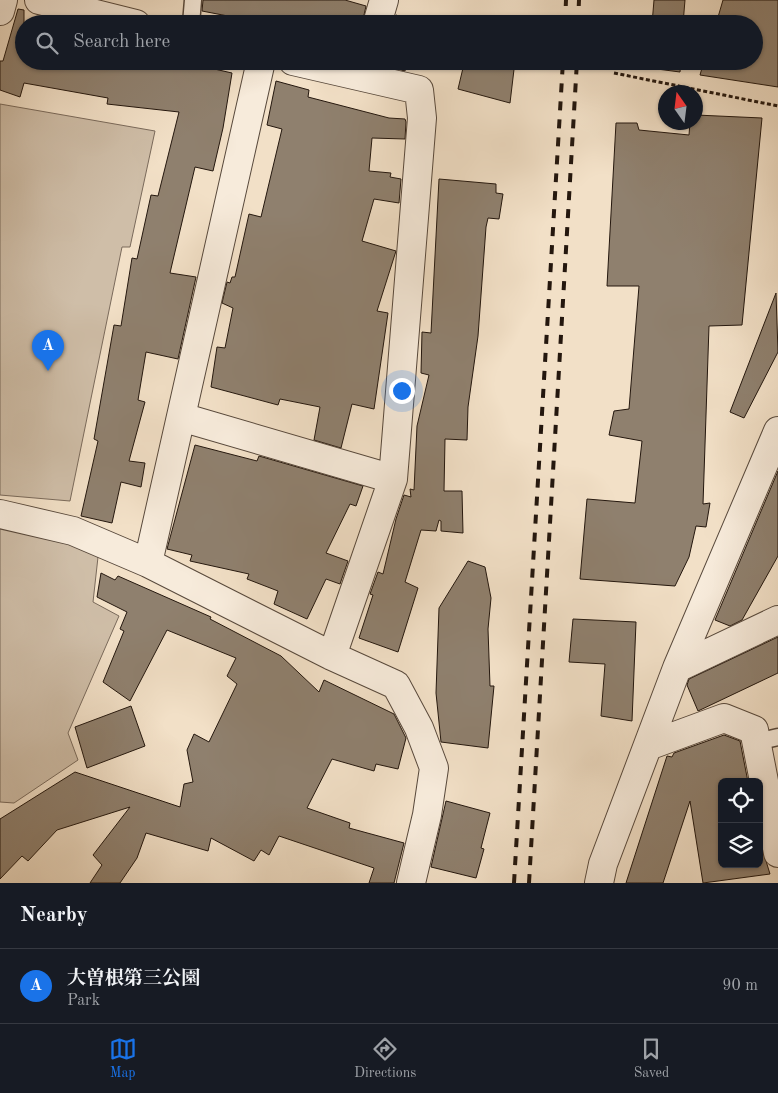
<!DOCTYPE html>
<html lang="en">
<head>
<meta charset="utf-8">
<style>
  body { margin:0; font-family:"Old Standard TT","Noto Serif JP",serif; background:#242831; color:#f1f3f6 }
  .controls { position:absolute; right:15px; bottom:15px; display:grid; overflow:hidden; border-radius:8px; box-shadow:0 1px 4px #0004 }
  .controls button { width:45px; height:45px; display:grid; place-items:center; padding:0; border:0; border-bottom:1px solid #363941; background:#171b24; color:#f1f3f6; font:25px sans-serif }
  .compass { position:absolute; left:658px; top:85px; width:45px; height:45px; border-radius:50%; background:#171b24; box-shadow:0 1px 4px #0004; rotate:346deg }
  .you { position:absolute; left:401px; top:390px; width:18px; height:18px; margin:-12px; border:4px solid #fff; border-radius:50%; background:#1a73e8; box-shadow:0 0 0 8px #1a73e833 }
  .badge { display:grid; place-items:center; width:32px; height:32px; border-radius:50%; background:#1a73e8; color:#fff; font-size:16px; font-weight:700 }
  .pin { position:absolute; translate:-50% -41px; filter:drop-shadow(0 1px 2px #0008) }
  .pin::after { content:''; position:absolute; top:26px; width:18px; height:15px; background:inherit; clip-path:polygon(0 0,100% 0,50% 100%) }
  .list { margin:0; padding:0; list-style:none }
  h2 { display:flex; justify-content:space-between; align-items:center; height:65px; margin:0; padding:0 20px; font-size:21px }
  h2 small { font-size:16px; font-weight:400; color:#9ea1a6 }
  .list li { display:grid; grid-template-columns:32px 1fr auto; gap:15px; align-items:center; box-sizing:border-box; height:75px; padding:0 20px; border-top:1px solid #363941 }
  .list b { display:block; font-size:19px; white-space:nowrap }
  .list p { margin:0; font-size:16px; white-space:nowrap; color:#9ea1a6 }
  .list em { font-size:16px; font-style:normal; color:#9ea1a6 }
  .icon { flex:none; width:28px; height:28px; fill:none; stroke:currentColor; stroke-width:2; stroke-linecap:round; stroke-linejoin:round }
  .map { position:relative; flex:none; width:778px; height:883px; overflow:hidden }
  .search { position:absolute; background:#171b24; box-shadow:0 1px 4px #0004; left:15px; right:15px; top:15px; height:55px; display:flex; align-items:center; gap:12px; box-sizing:border-box; padding:0 18px; border-radius:28px; color:#9ea1a6; font-size:19px }
  .sheet { height:140px; background:#171b24 }
  nav { display:flex; justify-content:space-around; align-items:center; box-sizing:border-box; height:70px; border-top:1px solid #363941; background:#171b24; font-size:14px; color:#9ea1a6 }
  nav a { display:grid; justify-items:center; gap:2px }
  nav .on { color:#1a73e8 }
  .map>svg:first-child { display:block }
  .green { fill:#cfbea8; stroke:#7a6a5b }
  .building { fill:#8f806e; stroke:#24170e }
  .lines { fill:none; stroke-linecap:round; stroke-linejoin:round }
  .service-casing { stroke:#58493c; stroke-width:19 }
  .minor-casing { stroke:#58493c; stroke-width:30 }
  .path { stroke:#24170e; stroke-width:3; stroke-dasharray:4 2.5; stroke-linecap:butt }
  .service { stroke:#f7ebdb; stroke-width:16 }
  .minor { stroke:#f7ebdb; stroke-width:28 }
  .rail { stroke:#24170e; stroke-width:4; stroke-dasharray:9 9; stroke-linecap:butt }
</style>
</head>
<body>
<div class="map">
<svg width="778" height="883" viewBox="0 0 778 883">
  <rect width="100%" height="100%" fill="#f2e0c7"/>
  <filter id="stains"><feTurbulence type="fractalNoise" baseFrequency=".004" numOctaves="4"/><feColorMatrix values="0 0 0 0 .2 0 0 0 0 .09 0 0 0 0 .02 0 0 0 .5 -.17"/></filter>
  <radialGradient id="worn" r=".72"><stop offset=".6" stop-color="#630" stop-opacity="0"/><stop offset="1" stop-color="#630" stop-opacity=".3"/></radialGradient>
  <path class="green" d="M 0,104 L 155,131 L 130,247 L 122,247 L 70,501 L 0,495 Z
    M 0,522 L 72,541 L 98,557 L 93,602 L 119,616 L 68,733 L 78,760 L 14,803 L 0,802 Z"/>
  <path class="building" d="M 203,0 L 345,0 L 366,6 L 362,24 L 269,24 L 202,11 Z
    M 654,0 L 685,0 L 683,24 L 652,24 Z
    M 723,0 L 778,0 L 778,87 L 700,75 L 704,61 L 754,61 L 754,24 L 716,24 Z
    M 18,9 L 24,10 L 24,61 L 179,61 L 232,73 L 223,128 L 213,171 L 195,167 L 170,273 L 196,277 L 178,359 L 146,352 L 138,400 L 145,402 L 129,461 L 145,463 L 141,487 L 121,482 L 112,523 L 81,516 L 98,441 L 94,439 L 114,325 L 121,326 L 132,258 L 137,259 L 151,195 L 158,196 L 179,112 L 107,104 L 108,98 L 24,83 L 20,97 L 0,90 L 0,61 L 3,61 Z
    M 396,15 L 402,17 L 421,24 L 393,24 Z
    M 383,61 L 407,61 L 405,71 L 382,65 Z
    M 448,61 L 515,61 L 510,103 L 458,89 L 463,68 Z
    M 655,61 L 681,61 L 680,72 L 657,69 Z
    M 276,81 L 309,90 L 308,97 L 389,118 L 405,119 L 406,122 L 405,139 L 372,138 L 369,171 L 391,173 L 390,177 L 401,179 L 399,203 L 374,199 L 362,241 L 396,251 L 377,311 L 388,313 L 374,409 L 352,404 L 341,448 L 314,440 L 320,407 L 280,399 L 278,405 L 211,387 L 217,347 L 225,348 L 233,308 L 222,303 L 227,282 L 230,283 L 232,277 L 235,277 L 249,214 L 261,217 L 282,129 L 267,125 Z
    M 696,115 L 762,118 L 742,325 L 709,326 L 703,504 L 710,503 L 706,527 L 696,526 L 689,557 L 675,586 L 580,579 L 587,499 L 635,503 L 642,441 L 609,435 L 614,411 L 629,409 L 639,286 L 607,286 L 616,123 L 637,123 L 639,130 L 689,135 L 690,122 L 696,122 Z
    M 439,179 L 496,184 L 496,193 L 503,194 L 499,219 L 488,218 L 486,227 L 478,336 L 468,407 L 467,440 L 445,439 L 444,491 L 462,491 L 463,533 L 441,531 L 441,521 L 439,520 L 436,531 L 421,530 L 405,582 L 418,588 L 398,652 L 359,638 L 373,595 L 370,594 L 378,572 L 383,574 L 396,519 L 404,495 L 411,497 L 410,489 L 414,490 L 417,426 L 429,375 L 421,373 L 422,332 L 431,333 Z
    M 776,293 L 778,352 L 744,418 L 730,412 Z
    M 195,445 L 257,461 L 259,456 L 363,486 L 356,506 L 350,504 L 326,553 L 348,561 L 340,584 L 326,579 L 307,619 L 274,604 L 278,591 L 247,579 L 249,574 L 190,561 L 192,555 L 167,549 Z
    M 778,471 L 778,556 L 742,620 L 730,626 L 715,620 Z
    M 468,561 L 485,567 L 491,598 L 488,629 L 490,686 L 494,686 L 488,748 L 441,742 L 436,693 L 439,608 Z
    M 101,573 L 115,580 L 118,576 L 211,617 L 210,619 L 281,656 L 319,692 L 324,680 L 394,714 L 406,738 L 398,769 L 376,764 L 374,771 L 332,759 L 307,808 L 350,823 L 349,828 L 404,843 L 394,883 L 369,883 L 374,868 L 279,836 L 269,855 L 261,850 L 254,861 L 211,838 L 208,851 L 146,833 L 137,858 L 120,883 L 90,883 L 102,865 L 93,855 L 130,807 L 57,830 L 28,861 L 22,856 L 0,879 L 0,819 L 75,772 L 180,807 L 184,784 L 193,782 L 187,750 L 194,734 L 209,742 L 237,684 L 227,676 L 236,658 L 167,630 L 130,701 L 103,682 L 124,631 L 120,629 L 127,612 L 97,597 Z
    M 573,619 L 636,622 L 632,721 L 601,716 L 605,664 L 569,662 Z
    M 778,637 L 778,673 L 698,711 L 687,685 L 689,679 Z
    M 131,706 L 145,746 L 87,768 L 75,727 Z
    M 724,735 L 740,741 L 748,782 L 722,782 L 722,864 L 759,864 L 759,838 L 770,874 L 703,883 L 690,801 L 663,883 L 626,883 L 667,756 L 672,757 L 674,753 Z
    M 446,801 L 490,813 L 481,848 L 484,849 L 476,878 L 431,867 Z"/>
  <g class="lines">
    <g class="service-casing">
      <path id="service" d="M 191,24 L 193,0
        M 756,742 L 778,737"/>
    </g>
    <g class="minor-casing">
      <path id="minor" d="M 39,0 L 136,24
        M 0,11 L 3,0
        M 377,24 L 384,0
        M 293,61 L 419,90 L 422,118 L 393,479 L 332,656
        M 181,417 L 393,479
        M 0,514 L 73,531 L 148,563 L 332,656 L 396,685 L 419,728 L 434,768 L 427,815 L 411,883
        M 148,563 L 261,61
        M 677,668 L 778,620
        M 648,746 L 724,718 L 754,730 L 778,853
        M 599,883 L 603,864 L 677,668 L 778,431"/>
    </g>
    <path class="path" d="M 614,73 L 778,106"/>
    <use href="#service" class="service"/>
    <use href="#minor" class="minor"/>
    <path class="rail" d="M 565,24 L 566,0
      M 578,24 L 579,0
      M 514,883 L 563,61
      M 529,883 L 577,61"/>
  </g>
  <rect width="100%" height="100%" filter="url(#stains)"/>
  <rect width="100%" height="100%" fill="url(#worn)"/>
</svg>
<div class="controls">
<button><svg class="icon" aria-label="locate" viewBox="0 0 24 24"><circle cx="12" cy="12" r="6"/><path d="M12 2v4M12 18v4M2 12h4M18 12h4"/></svg></button>
<button><svg class="icon" aria-label="layers" viewBox="0 0 24 24"><path d="M12 4l9 5-9 5-9-5zM3 14l9 5 9-5"/></svg></button>
</div>
<svg class="compass" viewBox="-18 -18 36 36"><path d="M0-13l5 13h-10z" fill="#e53935"/><path d="M0 13l5-13h-10z" fill="#9ea1a6"/></svg>
<div class="you"></div>
<div class="pin badge" style="left:48px;top:371px">A</div>
<div class="search"><svg class="icon" aria-label="search" viewBox="0 0 24 24"><circle cx="10" cy="10" r="6"/><path d="M15 15l6 6"/></svg>Search here</div>
</div>
<section class="sheet">
<h2>Nearby<small></small></h2>
<ul class="list">
<li><span class="badge">A</span><div><b>大曽根第三公園</b><p>Park</p></div><em>90 m</em></li>
</ul>
</section>
<nav>
<a class="on"><svg class="icon" aria-label="map" viewBox="0 0 24 24"><path d="M3 6l6-2 6 2 6-2v14l-6 2-6-2-6 2zM9 4v14M15 6v14"/></svg>Map</a>
<a><svg class="icon" aria-label="directions" viewBox="0 0 24 24"><path d="M12 3l9 9-9 9-9-9zM9 14v-3h6M13 9l2 2-2 2"/></svg>Directions</a>
<a><svg class="icon" aria-label="saved" viewBox="0 0 24 24"><path d="M7 4h10v16l-5-4-5 4z"/></svg>Saved</a>
</nav>
</body>
</html>
